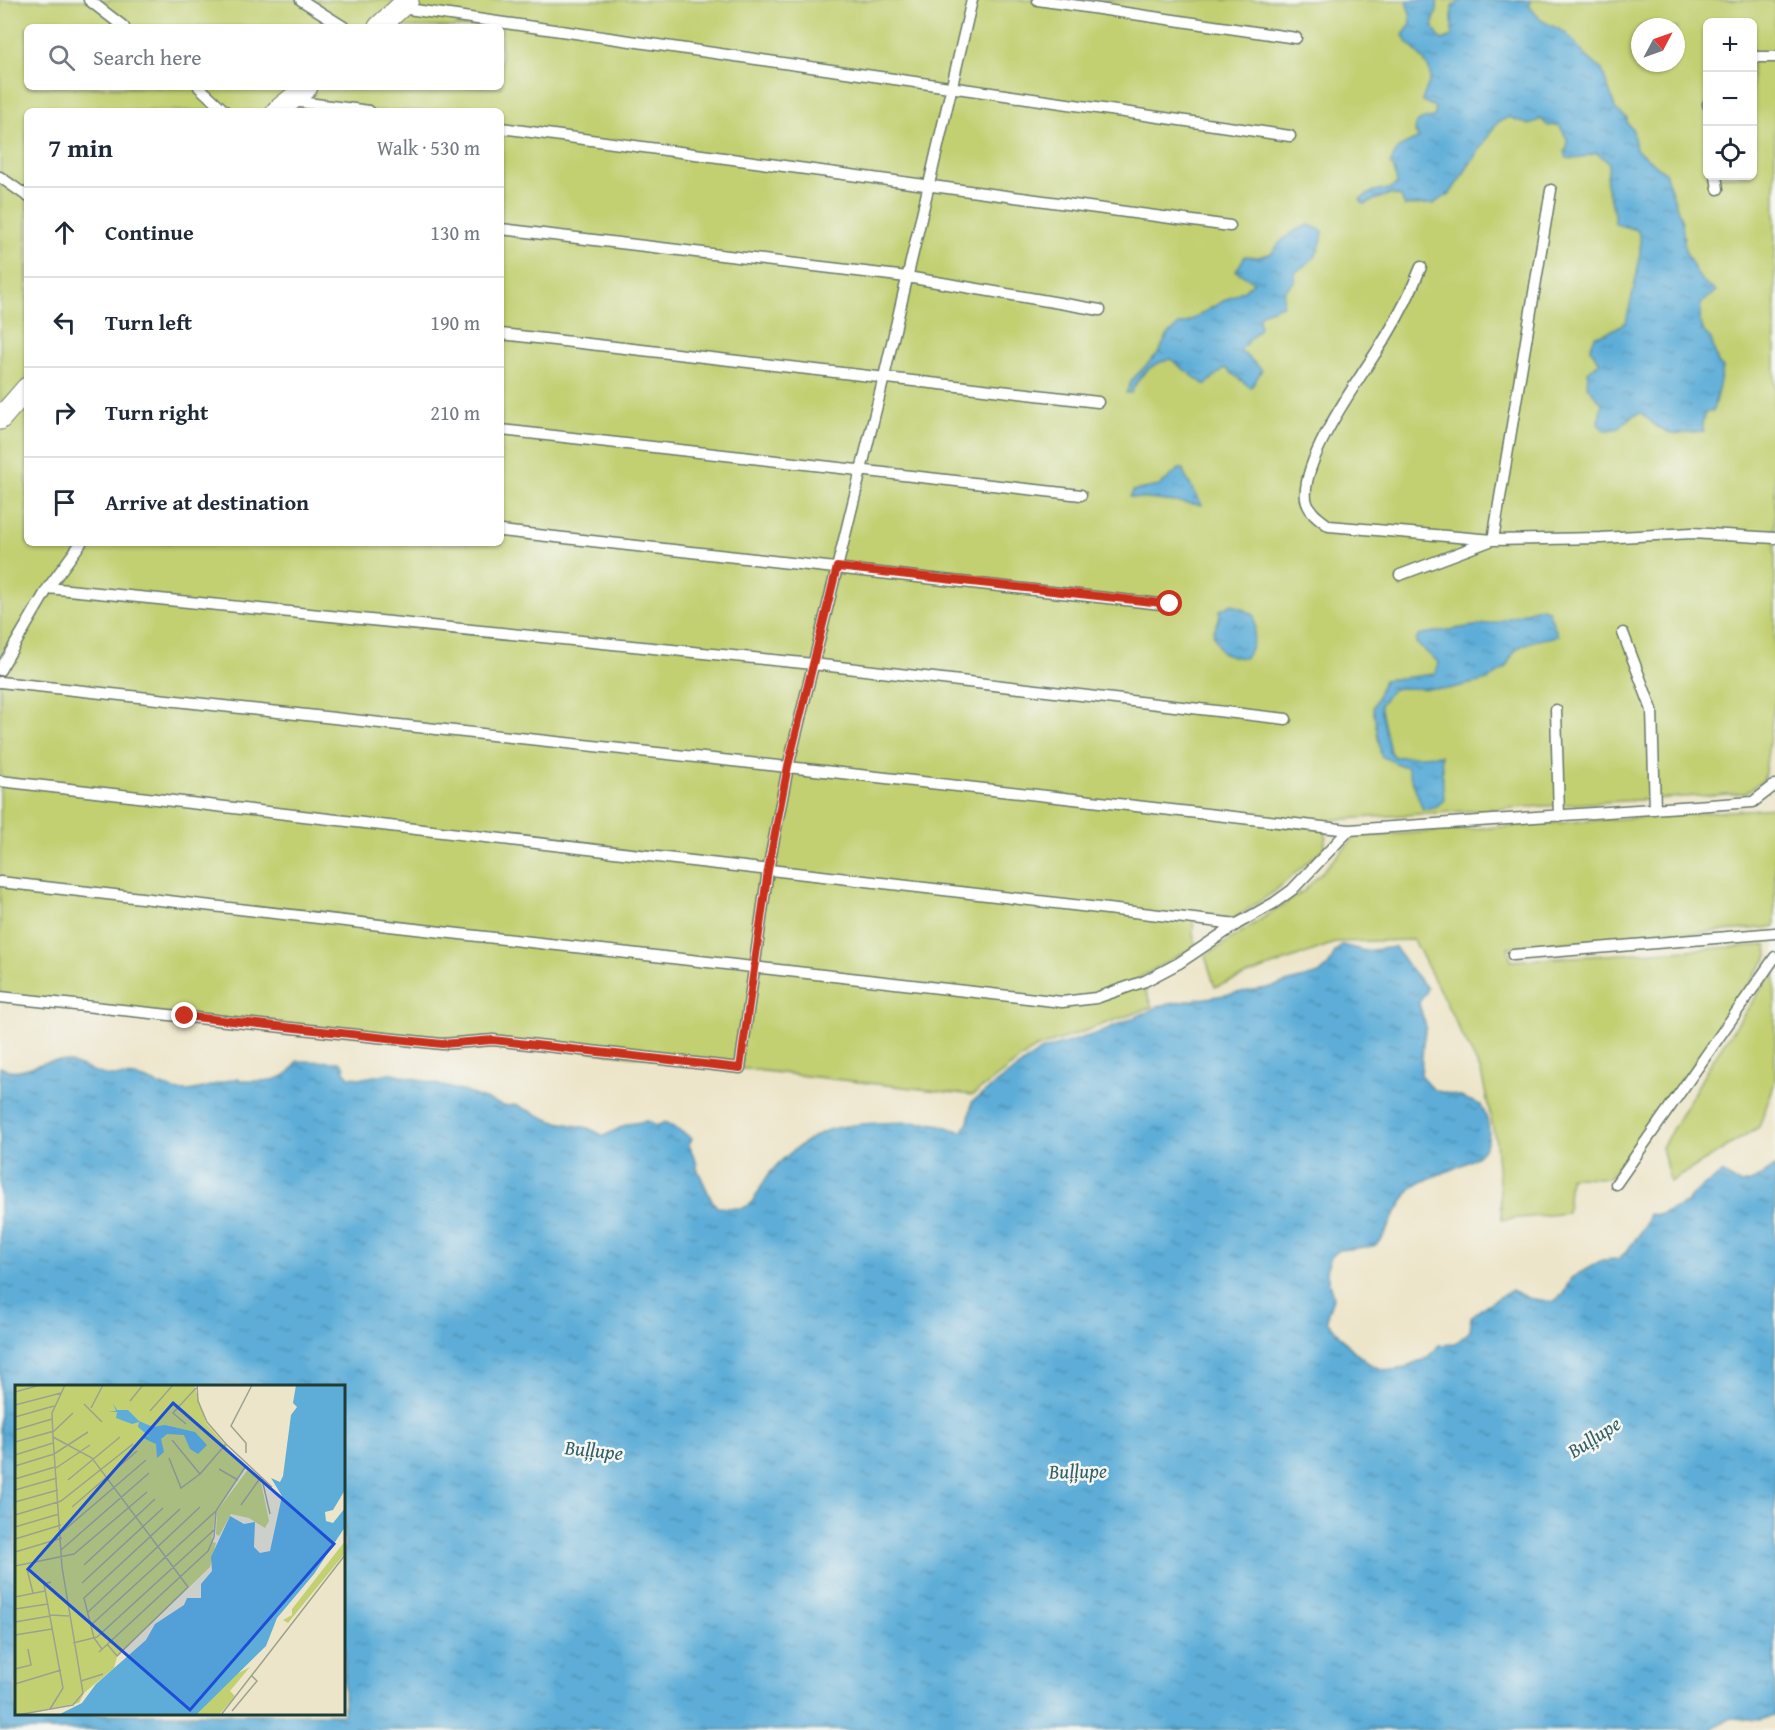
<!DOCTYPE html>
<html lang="en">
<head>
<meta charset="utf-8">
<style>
  body { margin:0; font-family:"Gentium Book Plus",serif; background:#f6f6f7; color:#1f2937 }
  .controls { position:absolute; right:18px; top:18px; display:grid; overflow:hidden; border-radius:9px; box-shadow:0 2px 4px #0004 }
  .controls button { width:54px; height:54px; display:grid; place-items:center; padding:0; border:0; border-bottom:2px solid #e0e1e3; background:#fff; color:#1f2937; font:30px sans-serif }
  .compass { position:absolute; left:1631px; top:18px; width:54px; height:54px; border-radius:50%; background:#fff; box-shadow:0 2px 4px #0004; rotate:49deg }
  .stop { position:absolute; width:18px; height:18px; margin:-14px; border:4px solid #c8321e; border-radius:50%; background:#fff }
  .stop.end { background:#c8321e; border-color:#fff; box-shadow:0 2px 6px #0008 }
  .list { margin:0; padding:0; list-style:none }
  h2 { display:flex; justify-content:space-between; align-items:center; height:78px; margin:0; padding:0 24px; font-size:26px }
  h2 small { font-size:20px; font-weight:400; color:#747a83 }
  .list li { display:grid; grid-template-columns:39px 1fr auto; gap:18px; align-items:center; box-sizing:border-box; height:90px; padding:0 24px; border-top:2px solid #e0e1e3 }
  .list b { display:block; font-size:22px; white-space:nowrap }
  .list em { font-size:20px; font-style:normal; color:#747a83 }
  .icon { flex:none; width:33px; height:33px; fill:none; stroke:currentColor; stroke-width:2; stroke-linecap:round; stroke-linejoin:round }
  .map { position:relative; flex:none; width:1775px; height:1730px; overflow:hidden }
  .search { position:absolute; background:#fff; box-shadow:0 2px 4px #0004; left:24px; top:24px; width:480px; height:66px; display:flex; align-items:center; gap:15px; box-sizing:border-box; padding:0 21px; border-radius:9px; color:#747a83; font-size:22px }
  .panel { position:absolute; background:#fff; box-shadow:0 2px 4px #0004; left:24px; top:108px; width:480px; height:438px; border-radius:9px }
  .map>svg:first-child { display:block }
  .garden { fill:#c2d072; stroke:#708653; stroke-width:1.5; fill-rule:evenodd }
  .water { fill:url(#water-ripples); stroke:#3e7586; stroke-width:1.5; fill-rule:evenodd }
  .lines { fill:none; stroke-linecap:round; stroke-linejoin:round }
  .lane-casing { stroke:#677868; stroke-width:13 }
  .street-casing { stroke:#677868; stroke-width:23 }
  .lane { stroke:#fff; stroke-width:10 }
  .street { stroke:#fff; stroke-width:21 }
  .route { stroke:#c8321e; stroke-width:8 }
  .labels { text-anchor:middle; stroke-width:5; stroke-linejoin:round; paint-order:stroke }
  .water-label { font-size:20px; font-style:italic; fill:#325f65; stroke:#f6f6f2 }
  .inset-road { fill:none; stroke:#9ba28d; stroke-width:1.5 }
  .view { fill:#1d4ed8; fill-opacity:0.15; stroke:#1d4ed8; stroke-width:3 }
  .inset-edge { fill:none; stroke:#1f3d34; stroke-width:3 }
</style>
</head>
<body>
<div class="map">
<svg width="1775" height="1730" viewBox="0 0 1775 1730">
  <defs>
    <pattern id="water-ripples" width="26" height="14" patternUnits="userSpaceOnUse" patternTransform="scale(1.5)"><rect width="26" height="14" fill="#5dadd8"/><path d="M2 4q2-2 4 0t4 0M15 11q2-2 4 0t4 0" fill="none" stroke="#4c8eb0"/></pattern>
  </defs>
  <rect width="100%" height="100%" fill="#f6f6f2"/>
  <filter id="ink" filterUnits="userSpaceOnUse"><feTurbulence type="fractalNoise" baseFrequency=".0167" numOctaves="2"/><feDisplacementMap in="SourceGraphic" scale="12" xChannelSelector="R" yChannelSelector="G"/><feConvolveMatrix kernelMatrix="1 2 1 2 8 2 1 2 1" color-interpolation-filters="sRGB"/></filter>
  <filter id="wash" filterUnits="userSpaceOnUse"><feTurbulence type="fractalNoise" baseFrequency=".008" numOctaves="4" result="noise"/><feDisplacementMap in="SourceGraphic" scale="24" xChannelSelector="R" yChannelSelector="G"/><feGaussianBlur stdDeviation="1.35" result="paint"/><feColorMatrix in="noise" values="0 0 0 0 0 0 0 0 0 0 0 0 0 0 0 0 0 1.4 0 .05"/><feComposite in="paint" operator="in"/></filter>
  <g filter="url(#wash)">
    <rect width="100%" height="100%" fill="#ede5c9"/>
    <path class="garden" d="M 0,0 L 1775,0 L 1775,699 L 1764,779 L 1745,793 L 1328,820 L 1324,848 L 1275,891 L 1234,919 L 1194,913 L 1193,934 L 1196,946 L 1140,977 L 1152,1007 L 1034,1049 L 973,1095 L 493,1040 L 442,1044 L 0,997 ZM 1708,22 L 1752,22 L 1752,176 L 1708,176 ZM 27,27 L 501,27 L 501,87 L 27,87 ZM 1640,27 L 1676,27 L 1676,63 L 1640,63 ZM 27,111 L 501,111 L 501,543 L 27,543 Z
      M 1775,808 L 1775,927 L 1508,947 L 1511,961 L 1767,945 L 1768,956 L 1670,1098 L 1609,1178 L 1570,1177 L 1567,1213 L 1502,1220 L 1496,1142 L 1481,1072 L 1414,940 L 1337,942 L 1215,987 L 1205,956 L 1304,891 L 1355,837 Z
      M 1775,969 L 1775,1082 L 1759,1127 L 1670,1182 L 1662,1147 L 1714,1058 Z"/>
    <path class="water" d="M 1408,0 L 1437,0 C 1441,20 1423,19 1442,40 L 1452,36 L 1452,6 L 1463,0 L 1530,0 L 1530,7 L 1541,20 L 1566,33 L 1585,55 L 1602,70 L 1616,110 L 1627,118 L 1627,123 L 1633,130 L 1636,149 L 1665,172 L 1682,222 L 1685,250 L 1697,274 L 1707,286 L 1716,291 L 1701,304 L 1700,322 L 1704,332 L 1711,339 L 1718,363 L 1723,368 L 1713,411 L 1705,413 L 1702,424 L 1704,431 L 1672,434 L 1656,426 L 1641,413 L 1634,415 L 1619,428 L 1605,431 L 1598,424 L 1602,403 L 1587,386 L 1588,372 L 1600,362 L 1590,349 L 1595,336 L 1609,332 L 1626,322 C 1630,303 1647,245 1637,230 L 1615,224 L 1613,208 L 1606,184 L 1609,163 L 1597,153 L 1575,159 L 1566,158 L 1564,151 L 1567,149 L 1567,139 L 1559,125 L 1548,126 L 1541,119 L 1529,125 L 1509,117 L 1497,123 L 1450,194 L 1433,204 L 1408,205 L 1405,207 L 1401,197 L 1390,194 L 1364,204 L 1360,199 L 1374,191 L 1390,189 L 1397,183 L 1394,169 L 1390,164 L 1398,148 L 1419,138 L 1415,133 L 1416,124 L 1421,120 L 1435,116 L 1435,107 L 1422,101 C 1424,94 1428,86 1430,79 C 1433,61 1410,51 1403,35 L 1411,24 L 1410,13 L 1406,3 Z
      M 1309,225 L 1323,231 C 1321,254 1313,261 1294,273 L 1296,280 L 1284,291 L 1283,305 L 1264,312 L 1259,317 L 1260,328 L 1240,350 L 1262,370 L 1251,388 L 1225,368 L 1205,385 L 1170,359 C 1149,365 1140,374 1131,393 L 1126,393 L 1132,380 L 1159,352 L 1167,336 L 1179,325 L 1187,323 L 1209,309 L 1244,290 L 1254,282 L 1236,271 L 1245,256 L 1258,257 L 1272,253 C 1281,239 1293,230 1309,225 Z
      M 1179,469 L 1183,469 L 1185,476 L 1202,505 L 1130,497 L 1133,491 L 1159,486 Z
      M 1232,604 L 1254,615 C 1256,628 1255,649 1244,658 L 1235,657 L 1221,652 L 1213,633 L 1219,619 L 1220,610 Z
      M 1541,607 L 1548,610 L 1558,636 C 1535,641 1514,641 1507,667 L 1488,680 L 1448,689 L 1399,688 L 1392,690 L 1380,705 L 1390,752 L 1395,757 L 1441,755 L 1444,800 L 1437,806 L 1423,810 L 1407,767 C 1396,765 1391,760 1381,756 L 1373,707 L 1384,680 L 1435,674 L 1438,662 L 1416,643 L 1417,638 L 1422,634 L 1494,623 Z
      M 1342,945 L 1365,951 L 1395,947 L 1408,966 L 1427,988 L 1426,993 L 1422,997 L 1419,1004 L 1426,1027 L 1423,1043 L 1421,1076 L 1434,1090 L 1461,1097 L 1481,1105 C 1507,1155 1465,1163 1428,1179 C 1423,1182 1416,1184 1412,1188 C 1401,1200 1390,1225 1381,1240 L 1374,1246 L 1339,1250 L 1331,1257 L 1326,1270 L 1333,1298 L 1328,1312 L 1327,1321 C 1350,1346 1372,1382 1409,1366 C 1423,1361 1430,1357 1439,1345 L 1455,1344 L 1470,1331 L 1471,1317 L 1486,1305 L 1512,1290 L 1528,1298 L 1553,1302 L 1563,1294 L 1571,1278 L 1602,1260 L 1618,1259 L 1626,1252 L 1644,1228 L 1649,1214 L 1659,1215 L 1687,1203 C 1693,1190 1710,1183 1722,1173 L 1740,1184 L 1751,1182 L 1775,1167 L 1775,1716 L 1759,1720 L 1732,1718 L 1708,1730 L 0,1730 L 0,1067 C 18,1077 35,1063 53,1061 C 74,1058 92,1075 112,1076 C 123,1077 133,1075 144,1079 C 158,1084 172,1092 188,1091 C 201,1090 224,1081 238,1078 L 240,1081 C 261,1081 288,1084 297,1061 L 341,1062 L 345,1067 L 343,1070 L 349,1077 L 363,1078 L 393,1073 L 466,1092 L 504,1106 L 516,1105 L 552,1121 L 588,1128 L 604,1136 L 628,1124 L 647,1121 L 656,1126 L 665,1122 L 692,1138 L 689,1145 L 697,1164 L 697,1168 L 711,1199 L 717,1207 C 727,1207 740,1211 749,1205 C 757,1198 762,1183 769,1174 C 783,1157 803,1142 823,1132 C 842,1122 919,1120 941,1125 C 949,1127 955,1131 963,1131 L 968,1122 L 972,1102 L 1040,1051 L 1095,1034 L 1152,1010 L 1157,1006 L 1267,988 L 1319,974 L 1329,965 L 1335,952 ZM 344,1386 L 344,1714 L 16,1714 L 16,1386 Z"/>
  </g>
  <g filter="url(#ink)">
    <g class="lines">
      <g class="lane-casing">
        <path id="lane" d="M 89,0 L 124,27
          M 301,0 L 344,27
          M 1038,0 L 1296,38
          M 401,8 L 1290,136
          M 1752,57 L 1775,57
          M 199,87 L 225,111
          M 292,101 L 369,111
          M 1708,104 L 1708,105
          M 501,128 L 1230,226
          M 1716,176 L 1718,189
          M 0,177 L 27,196
          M 1551,190 L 1493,540 L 1601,538 L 1692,533 L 1775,538
          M 501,229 L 907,277 L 1100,310
          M 1421,267 C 1411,292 1400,314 1386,337 C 1363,374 1301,457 1306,499 C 1308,512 1320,519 1329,526 L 1493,540
          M 501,334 L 1098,402
          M 501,430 L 1081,495
          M 501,531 L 1170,605
          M 1400,575 L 1490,541
          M 48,588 L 813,664 L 1286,719
          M 1623,633 L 1652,710 L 1655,809
          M 0,670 L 48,588 L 81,543
          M 0,682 L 788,767 L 1349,830 L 1753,802 L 1775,785
          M 1556,710 L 1559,816
          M 0,781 L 1237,924
          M 0,882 L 1062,1002 L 1096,998 L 1145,981 L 1179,963 L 1237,924 L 1274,903 L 1292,890 L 1349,830
          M 1513,955 L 1775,933
          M 0,997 L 442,1044 L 493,1040 L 740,1068 L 768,870 L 788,767 L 884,377 L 972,0
          M 1616,1184 L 1775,957"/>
      </g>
      <g class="street-casing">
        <path id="street" d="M 379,27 L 408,0
          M 277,111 L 307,87
          M 0,419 L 27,388"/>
      </g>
      <use href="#lane" class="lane"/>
      <use href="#street" class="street"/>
    </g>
  </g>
  <g class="lines" filter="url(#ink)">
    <path class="route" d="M 185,1016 L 442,1044 L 493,1040 L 740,1068 L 768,870 L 788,766 L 837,567 L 1170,604"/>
  </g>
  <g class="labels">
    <g class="water-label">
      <text transform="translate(1594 1437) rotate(-33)" y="7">Buļļupe</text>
      <text transform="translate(594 1450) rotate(6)" y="7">Buļļupe</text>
      <text transform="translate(1078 1471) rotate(-1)" y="7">Buļļupe</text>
    </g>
  </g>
  <g transform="translate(15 1385)">
    <rect width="330" height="330" fill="#ede5c9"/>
    <path d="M 330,156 L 330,168 L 273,238 L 268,235 L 277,230 L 277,224 ZM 235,282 L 215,306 L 220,311 L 204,330 L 181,330 L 218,291 Z" fill="#c2d072"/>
    <path d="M 0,0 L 179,0 L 191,38 L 230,83 L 200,129 L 197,157 L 201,158 L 195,182 L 102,272 L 99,283 L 69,308 L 64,318 L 0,330 ZM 234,83 L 245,92 L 254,136 L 250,143 L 234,133 L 216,129 L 204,151 L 201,149 L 202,126 Z" fill="#c2d072"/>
    <path d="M 281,0 L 330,0 L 330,105 L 318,125 L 310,127 L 311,136 L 318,138 L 330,123 L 330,142 L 299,189 L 262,233 L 251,261 L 181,330 L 43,330 L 67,318 L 81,299 L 131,255 L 140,239 L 169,220 L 172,213 L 186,213 L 186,199 L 197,186 L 196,172 L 215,131 L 229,139 L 240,137 L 239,162 L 245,168 L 255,166 L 267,111 L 256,93 L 265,97 L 268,91 L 276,30 L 282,22 L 278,18 ZM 98,18 L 102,25 L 113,25 L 124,36 L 138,42 L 150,40 L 180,47 L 192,60 L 183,69 L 175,64 L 169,50 L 152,49 L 146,54 L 149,67 L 142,73 L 141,59 L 128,53 L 129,49 L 135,52 L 123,42 L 124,37 L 117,39 L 101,33 L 102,27 L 93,27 L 101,26 Z" fill="#5dadd8"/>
    <path class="inset-road" d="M 0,7 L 25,0M 115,16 L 128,0M 69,19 L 87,37M 0,20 L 46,8M 76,23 L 88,0M 135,26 L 158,0M 0,32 L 39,21M 171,39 L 158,28 L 181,3M 0,45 L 37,34M 38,52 L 77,73 L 173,202 L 102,271 L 92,259M 157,55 L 185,89 L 211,59 L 192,37 L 183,16 L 182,0M 0,57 L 39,46 L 58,28M 211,59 L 257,102M 231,68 L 231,58 L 216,41 L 237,0M 0,70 L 38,58M 154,73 L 166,103 L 185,89M 0,81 L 39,69 L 73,47M 41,83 L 75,60M 204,84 L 223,95M 0,94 L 40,82M 247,94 L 255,129M 53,95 L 105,52M 0,105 L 42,93M 0,117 L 43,105M 226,120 L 246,92M 57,122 L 122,66M 0,130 L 46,116 L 118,59M 0,142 L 44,129M 47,147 L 131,75M 0,154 L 46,140M 46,165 L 134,88M 0,167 L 47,153M 69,180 L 140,114M 0,181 L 59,169 L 132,107M 12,184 L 18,208M 67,198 L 148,123M 0,212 L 30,206M 0,224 L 33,219M 72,228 L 185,122M 35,230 L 54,231M 0,237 L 35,231M 76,240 L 201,126 L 231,81M 0,250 L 37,244M 58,258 L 82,252 L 200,144M 87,264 L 79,253 L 69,213 L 165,124M 84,267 L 193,166 L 199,152 L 201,126M 330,267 L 330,286M 0,284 L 16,280 L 13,264M 66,296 L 88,289M 0,299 L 46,285M 35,324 L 48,303 L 29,199 L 36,197M 217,326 L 242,296 L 237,291M 2,330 L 58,320 L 68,308 L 47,182 L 38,52 L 37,28 L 50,0M 206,330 L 330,170"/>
    <path class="view" d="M 158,18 L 319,159 L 175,325 L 13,184 Z"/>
    <rect width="330" height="330" class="inset-edge"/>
  </g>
</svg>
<div class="controls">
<button>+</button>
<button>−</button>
<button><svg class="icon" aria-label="locate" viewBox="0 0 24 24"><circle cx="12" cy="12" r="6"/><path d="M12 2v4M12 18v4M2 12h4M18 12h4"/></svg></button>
</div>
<svg class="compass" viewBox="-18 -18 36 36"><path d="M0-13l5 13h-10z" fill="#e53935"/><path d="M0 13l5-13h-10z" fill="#747a83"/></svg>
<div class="stop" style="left:1170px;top:604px"></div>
<div class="stop end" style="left:185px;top:1016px"></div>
<div class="search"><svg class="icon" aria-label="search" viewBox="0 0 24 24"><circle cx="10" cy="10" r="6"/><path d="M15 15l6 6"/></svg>Search here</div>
<section class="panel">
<h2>7 min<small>Walk · 530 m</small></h2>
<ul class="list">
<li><svg class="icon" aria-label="ahead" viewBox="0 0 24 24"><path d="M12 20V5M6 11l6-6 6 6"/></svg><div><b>Continue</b></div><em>130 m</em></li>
<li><svg class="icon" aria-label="left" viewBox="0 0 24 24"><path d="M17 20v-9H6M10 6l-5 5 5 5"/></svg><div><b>Turn left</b></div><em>190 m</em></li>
<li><svg class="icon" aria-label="right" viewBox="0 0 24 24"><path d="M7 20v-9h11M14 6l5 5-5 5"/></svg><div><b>Turn right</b></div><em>210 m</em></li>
<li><svg class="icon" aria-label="arrive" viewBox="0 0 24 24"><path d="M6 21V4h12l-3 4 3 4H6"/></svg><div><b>Arrive at destination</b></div></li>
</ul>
</section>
</div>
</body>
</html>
